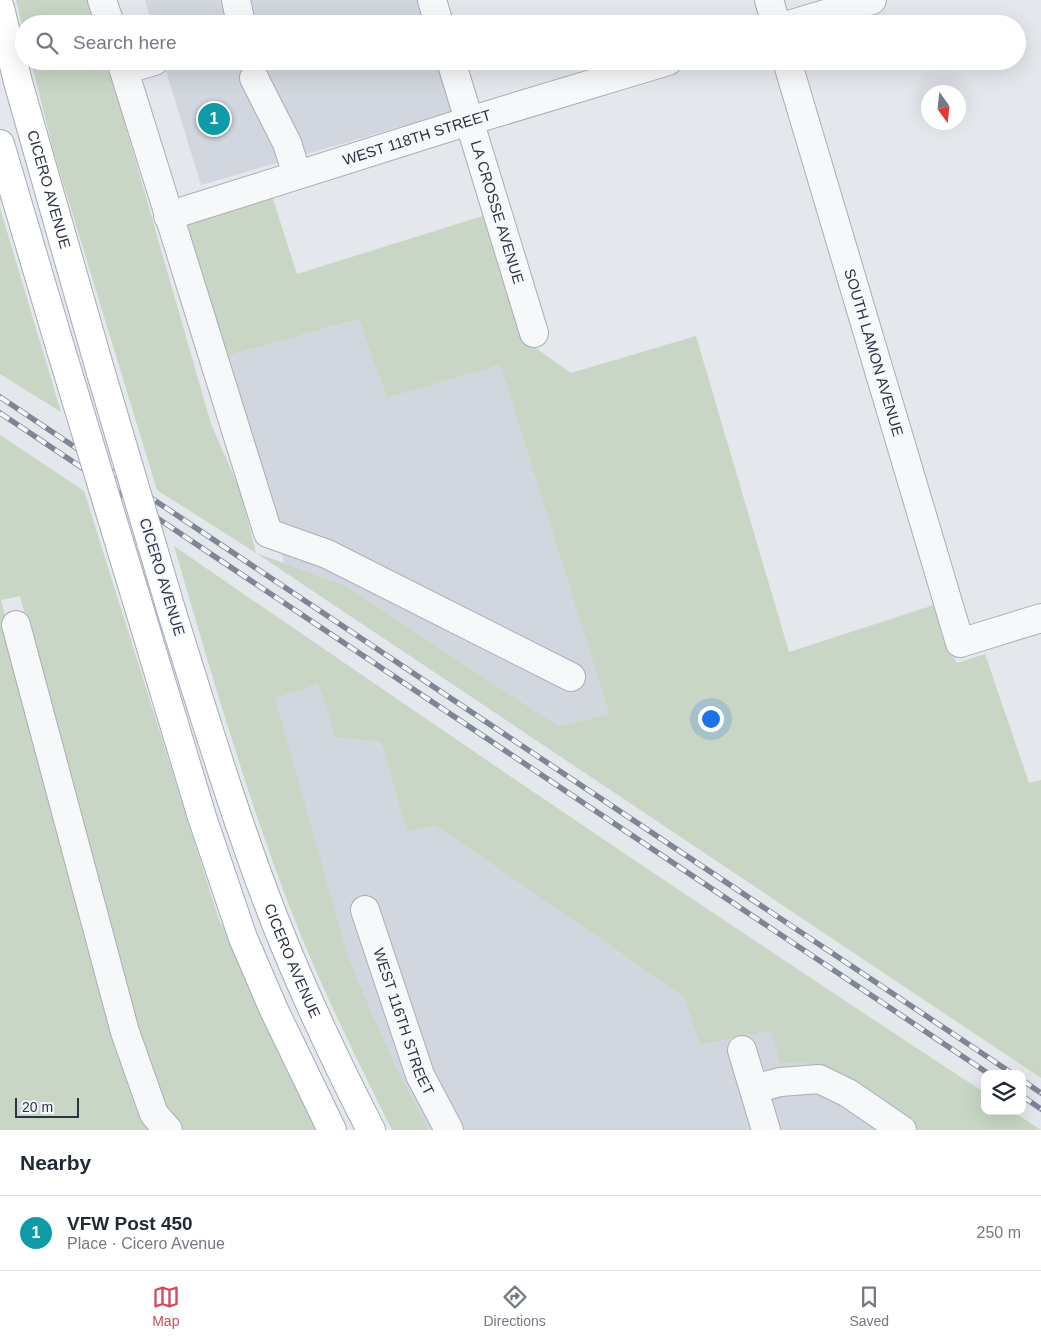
<!DOCTYPE html>
<html lang="en">
<head>
<meta charset="utf-8">
<style>
  body { margin:0; font-family:Arial,sans-serif; background:#f6f6f7; color:#1f2937 }
  .controls { position:absolute; right:15px; bottom:15px; display:grid; overflow:hidden; border-radius:10px; box-shadow:0 5px 20px #0002 }
  .controls button { width:45px; height:45px; display:grid; place-items:center; padding:0; border:0; border-bottom:1px solid #e0e1e3; background:#fff; color:#1f2937; font:25px sans-serif }
  .compass { position:absolute; left:921px; top:85px; width:45px; height:45px; border-radius:50%; background:#fff; box-shadow:0 5px 20px #0002; rotate:165deg }
  .scale { position:absolute; left:15px; bottom:12px; width:64px; box-sizing:border-box; padding-left:5px; border:2px solid #2b3445; border-top:0; font-size:14px; line-height:18px; white-space:nowrap; color:#2b3445; -webkit-text-stroke:4px #f4f6f9; paint-order:stroke }
  .you { position:absolute; left:710px; top:718px; width:18px; height:18px; margin:-12px; border:4px solid #fff; border-radius:50%; background:#1a73e8; box-shadow:0 0 0 8px #1a73e833 }
  .badge { display:grid; place-items:center; width:32px; height:32px; border-radius:50%; background:#d1495b; color:#fff; font-size:16px; font-weight:700 }
  .pin { position:absolute; translate:-50% -50%; border:2px solid #fff; box-shadow:0 1px 5px #0006 }
  .list { margin:0; padding:0; list-style:none }
  h2 { display:flex; justify-content:space-between; align-items:center; height:65px; margin:0; padding:0 20px; font-size:21px }
  h2 small { font-size:16px; font-weight:400; color:#747a83 }
  .list li { display:grid; grid-template-columns:32px 1fr auto; gap:15px; align-items:center; box-sizing:border-box; height:75px; padding:0 20px; border-top:1px solid #e0e1e3 }
  .list b { display:block; font-size:19px; white-space:nowrap }
  .list p { margin:0; font-size:16px; white-space:nowrap; color:#747a83 }
  .list em { font-size:16px; font-style:normal; color:#747a83 }
  .icon { flex:none; width:28px; height:28px; fill:none; stroke:currentColor; stroke-width:2; stroke-linecap:round; stroke-linejoin:round }
  .map { position:relative; flex:none; width:1041px; height:1130px; overflow:hidden }
  .search { position:absolute; background:#fff; box-shadow:0 5px 20px #0002; left:15px; right:15px; top:15px; height:55px; display:flex; align-items:center; gap:12px; box-sizing:border-box; padding:0 18px; border-radius:28px; color:#747a83; font-size:19px }
  .sheet { height:140px; background:#fff }
  nav { display:flex; justify-content:space-around; align-items:center; box-sizing:border-box; height:70px; border-top:1px solid #e0e1e3; background:#fff; font-size:14px; color:#747a83 }
  nav a { display:grid; justify-items:center; gap:2px }
  nav .on { color:#d1495b }
  .map>svg:first-child { display:block }
  .built { fill:#d2d6de }
  .green { fill:#c9d6c5 }
  .lines { fill:none; stroke-linecap:round; stroke-linejoin:round }
  .minor-casing { stroke:#a9aeb7; stroke-width:30 }
  .major-casing { stroke:#a3abb8; stroke-width:30 }
  .minor { stroke:#f7f8fa; stroke-width:28 }
  .major { stroke:#fff; stroke-width:28 }
  .rail-casing { stroke:#7d8696; stroke-width:5.5 }
  .rail { stroke:#f4f6f9; stroke-width:4; stroke-dasharray:11; stroke-linecap:butt }
  .major-bridge-casing { stroke:#a3abb8; stroke-width:30; stroke-linecap:butt }
  .major-bridge { stroke:#fff; stroke-width:28 }
  .labels { text-anchor:middle; stroke-width:4; stroke-linejoin:round; paint-order:stroke }
  .street-label { font-size:15px; fill:#2b3445; stroke:#f4f6f9 }
</style>
</head>
<body>
<div class="map">
<svg width="1041" height="1130" viewBox="0 0 1041 1130">
  <rect width="100%" height="100%" fill="#e4e7ec"/>
  <path class="built" d="M 145,0 L 419,0 L 426,24 L 152,24 Z
    M 163,61 L 438,61 L 454,111 L 201,185 Z
    M 360,319 L 387,398 L 500,365 L 609,714 L 558,726 L 344,585 L 284,563 L 227,356 Z
    M 318,684 L 335,737 L 381,742 L 407,832 L 435,825 L 683,996 L 700,1045 L 770,1031 L 780,1064 L 803,1062 L 829,1073 L 916,1130 L 429,1130 L 402,1079 L 374,1018 L 348,956 L 274,697 Z"/>
  <path class="green" d="M 16,0 L 89,0 L 96,24 L 24,24 L 24,34 Z
    M 31,61 L 107,61 L 211,424 L 240,490 L 256,553 L 344,585 L 558,726 L 609,714 L 500,365 L 387,398 L 359,319 L 227,356 L 183,221 L 271,193 L 297,274 L 486,215 L 523,339 L 571,373 L 696,336 L 789,652 L 934,605 L 944,642 L 957,663 L 985,654 L 1029,783 L 1041,780 L 1041,1078 L 256,553 L 157,490 L 54,153 Z
    M 0,208 L 61,412 L 0,374 Z
    M 0,435 L 84,491 L 218,917 L 317,1130 L 176,1130 L 166,1117 L 126,990 L 98,876 L 20,596 L 1,600 L 89,941 L 152,1130 L 0,1130 Z
    M 174,546 C 442,731 712,914 985,1093 L 985,1111 L 1012,1111 L 1041,1130 L 916,1130 L 829,1073 L 803,1062 L 780,1064 L 770,1031 L 700,1045 L 683,996 L 435,825 L 407,832 L 381,742 L 335,737 L 318,684 L 275,698 L 348,956 L 374,1018 L 402,1079 L 429,1130 L 392,1130 C 355,1056 318,981 288,903 C 244,787 209,666 174,546 Z"/>
  <g class="lines">
    <g class="minor-casing">
      <g id="minor">
        <path d="M 102,0 L 110,24"/>
        <path d="M 236,0 L 241,24"/>
        <path d="M 432,0 L 439,24"/>
        <path d="M 769,0 L 776,24"/>
        <path d="M 792,24 L 872,0"/>
        <path d="M 121,61 L 268,533 L 327,554 L 571,677"/>
        <path id="s1" d="M 451,61 L 534,333"/>
        <path id="s2" d="M 787,61 L 960,643 L 1041,618"/>
        <path d="M 124,70 L 154,61"/>
        <path d="M 254,78 L 287,143 L 297,175"/>
        <path id="s3" d="M 168,216 L 469,121 L 668,61"/>
        <path d="M 16,625 L 125,1032 L 154,1114 L 168,1130"/>
        <path id="s4" d="M 365,910 L 420,1075 L 449,1130"/>
        <path d="M 742,1050 L 766,1130"/>
        <path d="M 754,1089 L 780,1082 L 819,1079 L 848,1093 L 902,1130"/>
      </g>
    </g>
    <g class="major-casing">
      <g id="major">
        <path id="s5" d="M 0,8 L 18,82 L 101,373"/>
        <path d="M 0,144 L 61,350"/>
        <path d="M 134,591 L 202,817 L 243,938 L 274,1010 L 332,1130"/>
        <path id="s6" d="M 173,616 C 205,718 236,821 275,921 C 303,992 336,1062 371,1130"/>
      </g>
    </g>
    <use href="#minor" class="minor"/>
    <use href="#major" class="major"/>
    <g class="rail-casing">
      <path id="rail" d="M 0,397 L 1013,1074
        M 0,413 L 989,1074
        M 1022,1080 L 1041,1093
        M 1022,1096 L 1041,1109"/>
    </g>
    <use href="#rail" class="rail"/>
    <g class="major-bridge-casing">
      <path id="major-bridge" d="M 61,350 L 134,591
        M 101,373 L 173,616"/>
    </g>
    <use href="#major-bridge" class="major-bridge"/>
  </g>
  <g class="labels">
    <g class="street-label">
      <text dy="5" stroke="none"><textPath href="#s3" startOffset="261">WEST 118TH STREET</textPath></text>
      <text dy="5" stroke="none"><textPath href="#s5" startOffset="188">CICERO AVENUE</textPath></text>
      <text dy="5" stroke="none"><textPath href="#s1" startOffset="158">LA CROSSE AVENUE</textPath></text>
      <text dy="5" stroke="none"><textPath href="#s2" startOffset="304">SOUTH LAMON AVENUE</textPath></text>
      <text transform="translate(162 577) rotate(73)" y="5">CICERO AVENUE</text>
      <text dy="5" stroke="none"><textPath href="#s6" startOffset="365">CICERO AVENUE</textPath></text>
      <text dy="5" stroke="none"><textPath href="#s4" startOffset="118">WEST 116TH STREET</textPath></text>
    </g>
  </g>
</svg>
<div class="controls">
<button><svg class="icon" aria-label="layers" viewBox="0 0 24 24"><path d="M12 4l9 5-9 5-9-5zM3 14l9 5 9-5"/></svg></button>
</div>
<svg class="compass" viewBox="-18 -18 36 36"><path d="M0-13l5 13h-10z" fill="#e53935"/><path d="M0 13l5-13h-10z" fill="#747a83"/></svg>
<div class="scale">20 m</div>
<div class="you"></div>
<div class="pin badge" style="left:214px;top:119px;background:#0f9aa8">1</div>
<div class="search"><svg class="icon" aria-label="search" viewBox="0 0 24 24"><circle cx="10" cy="10" r="6"/><path d="M15 15l6 6"/></svg>Search here</div>
</div>
<section class="sheet">
<h2>Nearby<small></small></h2>
<ul class="list">
<li><span class="badge" style="background:#0f9aa8">1</span><div><b>VFW Post 450</b><p>Place · Cicero Avenue</p></div><em>250 m</em></li>
</ul>
</section>
<nav>
<a class="on"><svg class="icon" aria-label="map" viewBox="0 0 24 24"><path d="M3 6l6-2 6 2 6-2v14l-6 2-6-2-6 2zM9 4v14M15 6v14"/></svg>Map</a>
<a><svg class="icon" aria-label="directions" viewBox="0 0 24 24"><path d="M12 3l9 9-9 9-9-9zM9 14v-3h6M13 9l2 2-2 2"/></svg>Directions</a>
<a><svg class="icon" aria-label="saved" viewBox="0 0 24 24"><path d="M7 4h10v16l-5-4-5 4z"/></svg>Saved</a>
</nav>
</body>
</html>
